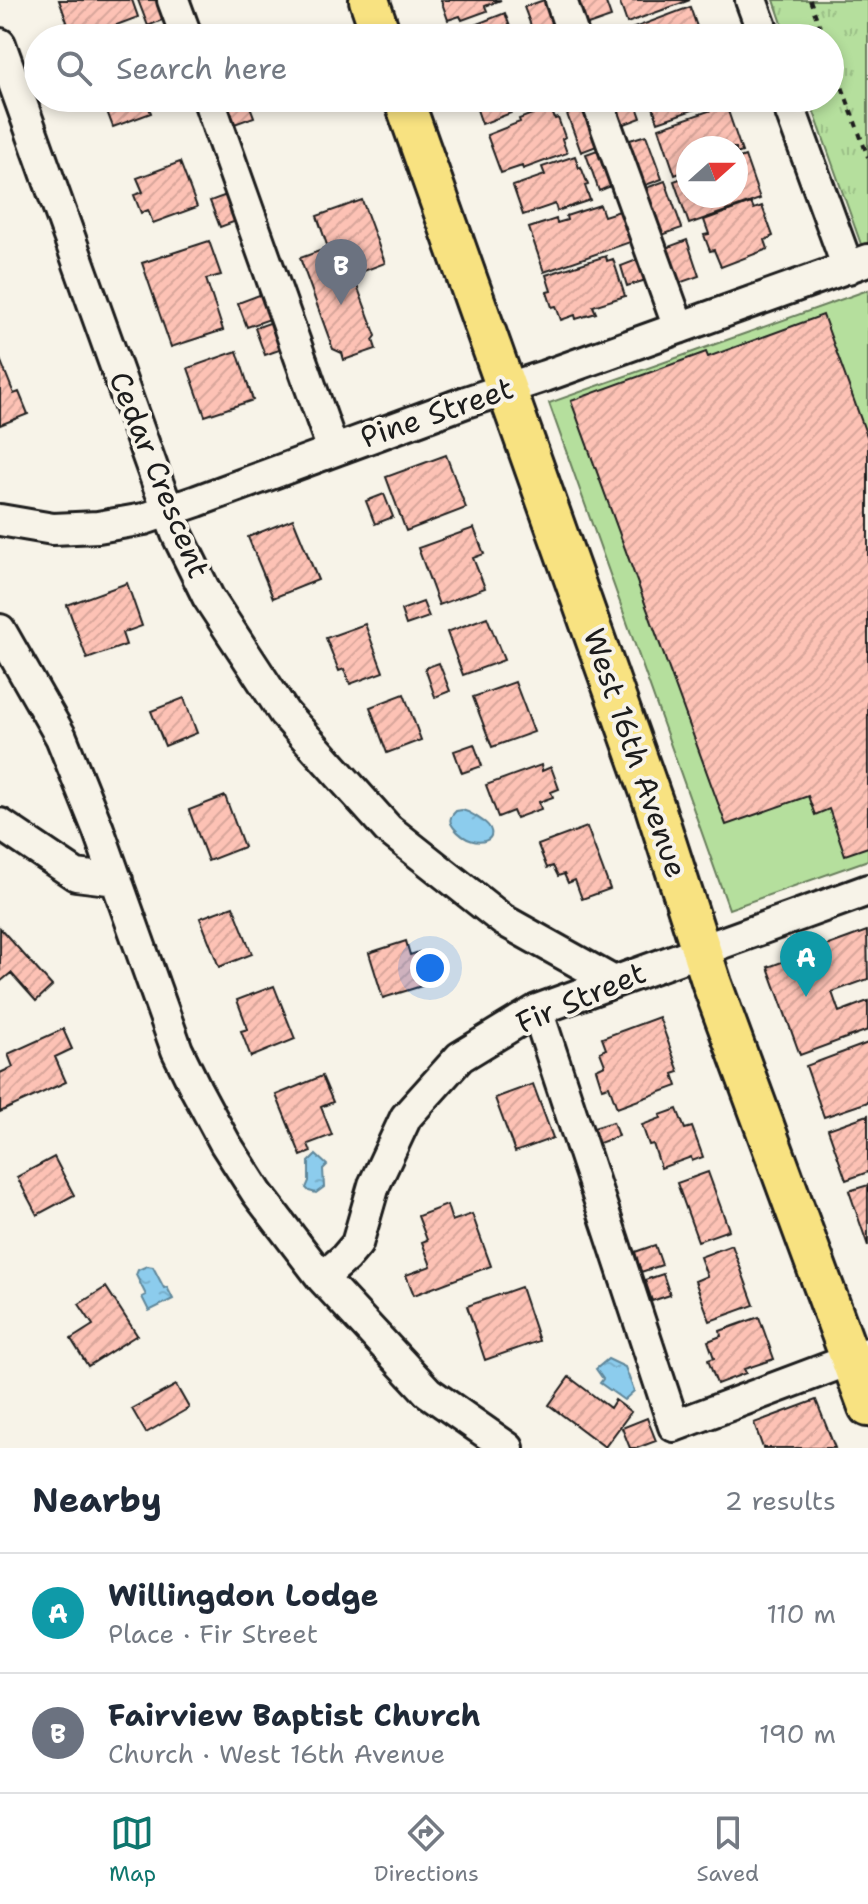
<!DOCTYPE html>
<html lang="en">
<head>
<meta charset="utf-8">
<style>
  body { margin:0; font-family:"Shantell Sans",sans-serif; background:#f2f2f3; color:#1f2937 }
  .compass { position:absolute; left:676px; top:136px; width:72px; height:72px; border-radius:50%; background:#fff; box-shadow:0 4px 12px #0003; rotate:69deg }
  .you { position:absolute; left:430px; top:968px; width:28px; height:28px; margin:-20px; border:6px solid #fff; border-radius:50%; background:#1a73e8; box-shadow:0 0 0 12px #1a73e833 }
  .badge { display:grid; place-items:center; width:52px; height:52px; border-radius:50%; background:#0f766e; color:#fff; font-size:26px; font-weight:700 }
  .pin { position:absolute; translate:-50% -66px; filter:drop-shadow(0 2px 4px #0008) }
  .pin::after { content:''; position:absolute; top:42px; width:28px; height:24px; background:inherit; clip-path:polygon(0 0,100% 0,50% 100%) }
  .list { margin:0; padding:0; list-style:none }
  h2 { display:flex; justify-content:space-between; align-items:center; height:104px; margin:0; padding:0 32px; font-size:34px }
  h2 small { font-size:26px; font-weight:400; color:#747a83 }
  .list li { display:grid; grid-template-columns:52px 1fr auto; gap:24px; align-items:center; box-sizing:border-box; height:120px; padding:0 32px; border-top:2px solid #e0e1e3 }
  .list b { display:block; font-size:30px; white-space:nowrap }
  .list p { margin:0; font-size:26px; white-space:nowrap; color:#747a83 }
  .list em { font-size:26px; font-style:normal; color:#747a83 }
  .icon { flex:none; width:44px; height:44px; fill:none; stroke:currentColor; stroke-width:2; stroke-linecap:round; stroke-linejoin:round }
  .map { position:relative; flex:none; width:868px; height:1448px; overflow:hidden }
  .search { position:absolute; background:#fff; box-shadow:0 4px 12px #0003; left:24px; right:24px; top:24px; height:88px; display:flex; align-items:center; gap:20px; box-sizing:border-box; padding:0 28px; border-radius:44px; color:#747a83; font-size:30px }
  .sheet { height:344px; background:#fff }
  nav { display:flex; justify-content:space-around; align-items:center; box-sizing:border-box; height:112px; border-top:2px solid #e0e1e3; background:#fff; font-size:22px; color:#747a83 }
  nav a { display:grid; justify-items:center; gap:4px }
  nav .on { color:#0f766e }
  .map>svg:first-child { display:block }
  .park { fill:url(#park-tufts); stroke:#687e5c; stroke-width:2 }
  .pitch { fill:#b5df9d; stroke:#687e5c; stroke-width:2 }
  .water { fill:url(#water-ripples); stroke:#5f8699; stroke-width:2 }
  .building { fill:url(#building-hatch); stroke:#1c1c1c; stroke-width:2 }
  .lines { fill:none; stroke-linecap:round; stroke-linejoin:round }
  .minor-casing { stroke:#1c1c1c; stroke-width:36 }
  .major-casing { stroke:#1c1c1c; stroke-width:44 }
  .path { stroke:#1c1c1c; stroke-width:4; stroke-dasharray:6 6; stroke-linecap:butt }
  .minor { stroke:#f7f3e8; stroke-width:30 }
  .major { stroke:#f8e281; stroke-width:38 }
  .labels { text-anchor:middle; stroke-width:8; stroke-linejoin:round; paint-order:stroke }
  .street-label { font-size:30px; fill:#1c1c1c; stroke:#f7f3e8 }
</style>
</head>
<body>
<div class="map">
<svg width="868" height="1448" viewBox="0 0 868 1448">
  <defs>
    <pattern id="park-tufts" width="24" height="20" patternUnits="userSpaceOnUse" patternTransform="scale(2)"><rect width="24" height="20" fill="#b5df9d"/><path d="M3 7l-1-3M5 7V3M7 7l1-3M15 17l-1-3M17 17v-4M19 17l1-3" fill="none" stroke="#9bbf87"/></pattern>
    <pattern id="water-ripples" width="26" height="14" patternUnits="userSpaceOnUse" patternTransform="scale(2)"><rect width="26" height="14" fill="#8ccced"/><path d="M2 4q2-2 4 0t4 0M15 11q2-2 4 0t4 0" fill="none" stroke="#78afcb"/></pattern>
    <pattern id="building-hatch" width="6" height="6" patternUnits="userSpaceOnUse" patternTransform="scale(2)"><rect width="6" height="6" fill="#fdc2b5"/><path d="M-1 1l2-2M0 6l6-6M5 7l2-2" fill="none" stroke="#d8a69b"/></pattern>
  </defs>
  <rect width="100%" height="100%" fill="#f7f3e8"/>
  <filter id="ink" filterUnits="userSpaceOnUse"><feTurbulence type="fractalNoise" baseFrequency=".0125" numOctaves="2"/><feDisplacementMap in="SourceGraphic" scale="16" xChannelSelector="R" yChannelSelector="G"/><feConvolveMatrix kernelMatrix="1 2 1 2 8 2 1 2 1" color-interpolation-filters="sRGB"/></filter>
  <g filter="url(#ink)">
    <path class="park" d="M 774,0 L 868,0 L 868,264 L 809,98 L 830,98 L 830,38 L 787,38 Z"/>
    <path class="pitch" d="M 868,290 L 868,860 L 729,909 L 549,403 Z"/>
    <path class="water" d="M 462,810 C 471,812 473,815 480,819 C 509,837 476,855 454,828 C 448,821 450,817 456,811 Z
      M 316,1155 L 327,1165 L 323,1169 L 324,1187 L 316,1193 L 309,1191 L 306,1188 L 309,1181 L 309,1162 Z
      M 147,1266 L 153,1267 L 164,1288 L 167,1287 L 173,1299 L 149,1311 L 142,1297 L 146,1295 L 136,1275 L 138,1270 Z
      M 608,1359 L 625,1367 L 634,1391 L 624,1400 L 600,1383 L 603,1379 L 596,1369 Z"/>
    <path class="building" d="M 59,0 L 132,0 L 138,17 L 82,38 L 73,38 Z
      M 138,0 L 161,0 L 167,18 L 148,26 Z
      M 441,0 L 501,0 L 485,6 L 487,11 L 462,20 L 460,16 L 448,20 Z
      M 544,0 L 549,0 L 557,22 L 533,31 L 524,7 Z
      M 578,0 L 605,0 L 611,17 L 585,26 L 575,1 Z
      M 619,0 L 690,0 L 627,23 Z
      M 690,7 L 701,38 L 634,38 L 631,29 Z
      M 505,13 L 514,38 L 462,38 L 459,31 Z
      M 102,98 L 145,98 L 151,113 L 113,127 Z
      M 218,98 L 247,98 L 254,117 L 229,126 Z
      M 473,98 L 546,98 L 547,100 L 517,111 L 512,99 L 506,101 L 511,113 L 482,124 Z
      M 616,98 L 634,98 L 641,118 L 622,125 L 613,99 Z
      M 650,98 L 718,98 L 719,101 L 658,122 Z
      M 726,105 L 742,152 L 736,154 L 736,148 L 688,148 L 688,170 L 675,175 L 659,128 Z
      M 588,106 L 602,144 L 581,152 L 567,114 Z
      M 550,107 L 555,119 L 558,118 L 565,137 L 562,139 L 567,153 L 523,169 L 522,166 L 501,173 L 487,135 L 520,122 L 519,119 Z
      M 646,135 L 662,179 L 643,186 L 627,141 Z
      M 603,148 L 616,184 L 599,191 L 586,154 Z
      M 575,156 L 579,168 L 581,167 L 588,185 L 585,186 L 590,200 L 557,211 L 555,204 L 523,215 L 513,186 L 545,175 L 542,167 Z
      M 745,156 L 760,199 L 689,224 L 674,181 L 688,176 L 688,196 L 736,196 L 736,159 Z
      M 180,162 L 197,207 L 153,223 L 148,210 L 141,213 L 134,195 L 143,192 L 137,178 Z
      M 665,181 L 682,228 L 662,235 L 646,188 Z
      M 229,194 L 239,220 L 220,227 L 210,201 Z
      M 362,200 L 385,263 L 353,275 L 376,336 L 373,340 L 376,349 L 344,360 L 342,353 L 333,349 L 300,258 L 328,248 L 317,216 Z
      M 751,203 L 754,209 L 762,206 L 773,236 L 765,240 L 768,249 L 721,267 L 714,250 L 710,251 L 704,235 L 709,234 L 704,220 Z
      M 600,205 L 604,216 L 626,209 L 636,240 L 544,272 L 529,228 L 556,219 L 557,223 L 567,220 L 566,216 Z
      M 687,240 L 699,276 L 676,284 L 663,249 Z
      M 209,241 L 221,275 L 206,279 L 223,330 L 171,347 L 142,263 Z
      M 606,256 L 607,261 L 613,259 L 625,296 L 593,306 L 596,313 L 576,319 L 575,315 L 561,320 L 556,306 L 552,307 L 547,292 L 551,291 L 546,275 Z
      M 642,258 L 649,279 L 627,286 L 621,266 Z
      M 262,294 L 270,319 L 247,327 L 238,303 Z
      M 823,315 L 868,439 L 868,847 L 845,855 L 829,809 L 815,815 L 808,796 L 726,825 L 571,401 L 706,352 L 708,357 Z
      M 275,321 L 285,348 L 265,355 L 255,328 Z
      M 237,351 L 253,400 L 205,416 L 188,368 Z
      M 0,359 L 14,394 L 19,392 L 28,414 L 0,425 Z
      M 446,455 L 466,508 L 406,531 L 386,477 Z
      M 384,494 L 393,517 L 375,524 L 366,501 Z
      M 293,519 L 318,580 L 273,598 L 248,537 Z
      M 474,528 L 484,554 L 473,558 L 485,588 L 439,605 L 418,548 Z
      M 127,583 L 142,626 L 122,633 L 126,645 L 87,659 L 67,605 Z
      M 423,602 L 429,617 L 406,625 L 401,610 Z
      M 487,617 L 504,660 L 463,675 L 447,632 Z
      M 365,624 L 383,672 L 350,684 L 344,669 L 339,671 L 326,638 Z
      M 439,663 L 450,691 L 435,697 L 425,668 Z
      M 515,682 L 534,732 L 492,747 L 473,697 Z
      M 404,694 L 421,740 L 387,753 L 370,707 Z
      M 184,698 L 197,733 L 165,746 L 151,711 Z
      M 474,744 L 482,766 L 462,773 L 454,751 Z
      M 541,765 L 542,771 L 551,767 L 559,789 L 551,792 L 553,797 L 539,802 L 541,809 L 516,818 L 513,811 L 498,817 L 486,785 Z
      M 225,796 L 244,847 L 208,861 L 189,810 Z
      M 587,827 L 610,889 L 582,899 L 575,880 L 568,883 L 564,874 L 558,876 L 553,866 L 547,868 L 538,845 Z
      M 233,906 L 252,954 L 219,967 L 200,918 Z
      M 0,928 L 52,986 L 36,1001 L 11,973 L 0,982 Z
      M 867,931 L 868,979 L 832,992 L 839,1012 L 868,1001 L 868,1030 L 800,1055 L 768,967 Z
      M 406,941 L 410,955 L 419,952 L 428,984 L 383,998 L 369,953 Z
      M 274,986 L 295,1039 L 251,1057 L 241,1031 L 248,1029 L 237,1000 Z
      M 659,1017 L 679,1072 L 673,1074 L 677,1086 L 617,1108 L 609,1086 L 602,1088 L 596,1069 L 605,1065 L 600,1052 L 606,1049 L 602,1038 Z
      M 63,1029 L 72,1049 L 55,1057 L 66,1082 L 0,1112 L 0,1073 L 13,1067 L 8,1054 Z
      M 868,1043 L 868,1102 L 824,1117 L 806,1066 Z
      M 322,1076 L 333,1102 L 321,1107 L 332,1135 L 308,1144 L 311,1152 L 301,1156 L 276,1095 Z
      M 533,1084 L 553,1138 L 515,1152 L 495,1098 Z
      M 677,1109 L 685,1129 L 692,1127 L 703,1157 L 692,1161 L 691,1157 L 661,1168 L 653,1144 L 649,1145 L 642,1125 L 661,1118 L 660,1115 Z
      M 868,1115 L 868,1172 L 846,1180 L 828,1129 Z
      M 613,1122 L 618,1136 L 597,1144 L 591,1129 Z
      M 54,1157 L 74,1195 L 37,1215 L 17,1177 Z
      M 708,1172 L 729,1230 L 698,1241 L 677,1183 Z
      M 868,1185 L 868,1246 L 849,1191 Z
      M 447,1205 L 452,1221 L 472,1214 L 491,1266 L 414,1295 L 406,1275 L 431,1266 L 422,1242 L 427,1240 L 418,1216 Z
      M 655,1245 L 662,1265 L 641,1272 L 635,1252 Z
      M 732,1245 L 754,1305 L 710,1321 L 695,1281 L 707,1276 L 700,1257 Z
      M 663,1274 L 670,1295 L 652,1301 L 645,1280 Z
      M 106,1287 L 137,1335 L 88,1366 L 71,1339 L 93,1325 L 79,1304 Z
      M 521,1287 L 539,1341 L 485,1360 L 467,1306 Z
      M 759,1317 L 774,1359 L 744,1369 L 746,1373 L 717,1384 L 708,1360 L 714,1358 L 708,1341 L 721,1336 L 720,1331 Z
      M 569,1377 L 610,1408 L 615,1400 L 631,1412 L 605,1447 L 549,1405 Z
      M 176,1385 L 189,1408 L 146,1433 L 132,1409 Z
      M 816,1400 L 835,1448 L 763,1448 L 754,1423 Z
      M 647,1418 L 656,1441 L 637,1448 L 630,1448 L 622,1428 Z"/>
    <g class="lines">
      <g class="minor-casing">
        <path id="minor" d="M 173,0 L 187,38
          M 561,0 L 574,38
          M 751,0 L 765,38
          M 0,44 L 158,484 L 177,534 L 208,597 L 284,713 L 388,829 L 503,920 L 614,982
          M 208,98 L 333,450
          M 596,98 L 679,328
          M 786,98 L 848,268
          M 0,520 L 53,529 L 98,527 L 144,519 L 197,501 L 466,402 L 545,376 L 868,260
          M 0,630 L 61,737 L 98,829 L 177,1050 L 196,1089 L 225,1143 L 257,1193 L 322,1278 L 428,1392 L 508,1448
          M 0,824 L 76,875 L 117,880
          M 537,1010 L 674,1426 L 868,1353
          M 322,1278 L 345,1258 L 357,1244 L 374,1185 L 406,1117 L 460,1057 L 537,1010 L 868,890"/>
      </g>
      <g class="major-casing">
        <path id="major" d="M 369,0 L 382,38
          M 403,98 L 655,807 L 712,984 L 868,1407"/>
      </g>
      <path class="path" d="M 810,0 L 824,38
        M 830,54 L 868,157"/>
      <use href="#minor" class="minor"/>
      <use href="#major" class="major"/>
    </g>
  </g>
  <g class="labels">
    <g class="street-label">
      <text transform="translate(437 413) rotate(-19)" y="10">Pine Street</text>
      <text transform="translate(159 475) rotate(68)" y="10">Cedar Crescent</text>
      <text transform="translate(635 753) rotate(71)" y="10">West 16th Avenue</text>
      <text transform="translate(581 998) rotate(-23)" y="10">Fir Street</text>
    </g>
  </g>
</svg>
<svg class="compass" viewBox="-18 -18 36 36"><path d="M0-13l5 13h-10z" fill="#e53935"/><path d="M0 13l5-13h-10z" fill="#747a83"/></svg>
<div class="you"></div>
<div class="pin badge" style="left:806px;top:997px;background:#0f9aa8">A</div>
<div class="pin badge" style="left:341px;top:305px;background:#6b7280">B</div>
<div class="search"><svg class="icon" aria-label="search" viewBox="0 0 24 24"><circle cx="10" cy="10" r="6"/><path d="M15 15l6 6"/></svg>Search here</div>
</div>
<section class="sheet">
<h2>Nearby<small>2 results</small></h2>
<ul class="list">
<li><span class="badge" style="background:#0f9aa8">A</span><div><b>Willingdon Lodge</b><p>Place · Fir Street</p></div><em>110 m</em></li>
<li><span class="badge" style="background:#6b7280">B</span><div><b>Fairview Baptist Church</b><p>Church · West 16th Avenue</p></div><em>190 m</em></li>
</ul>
</section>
<nav>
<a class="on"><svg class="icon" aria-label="map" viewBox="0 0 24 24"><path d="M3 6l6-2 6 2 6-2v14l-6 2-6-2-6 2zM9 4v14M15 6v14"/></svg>Map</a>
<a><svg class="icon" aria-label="directions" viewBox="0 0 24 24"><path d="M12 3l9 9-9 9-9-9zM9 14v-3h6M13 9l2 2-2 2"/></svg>Directions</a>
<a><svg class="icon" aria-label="saved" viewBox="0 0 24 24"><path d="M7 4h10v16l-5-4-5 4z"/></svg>Saved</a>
</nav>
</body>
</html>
